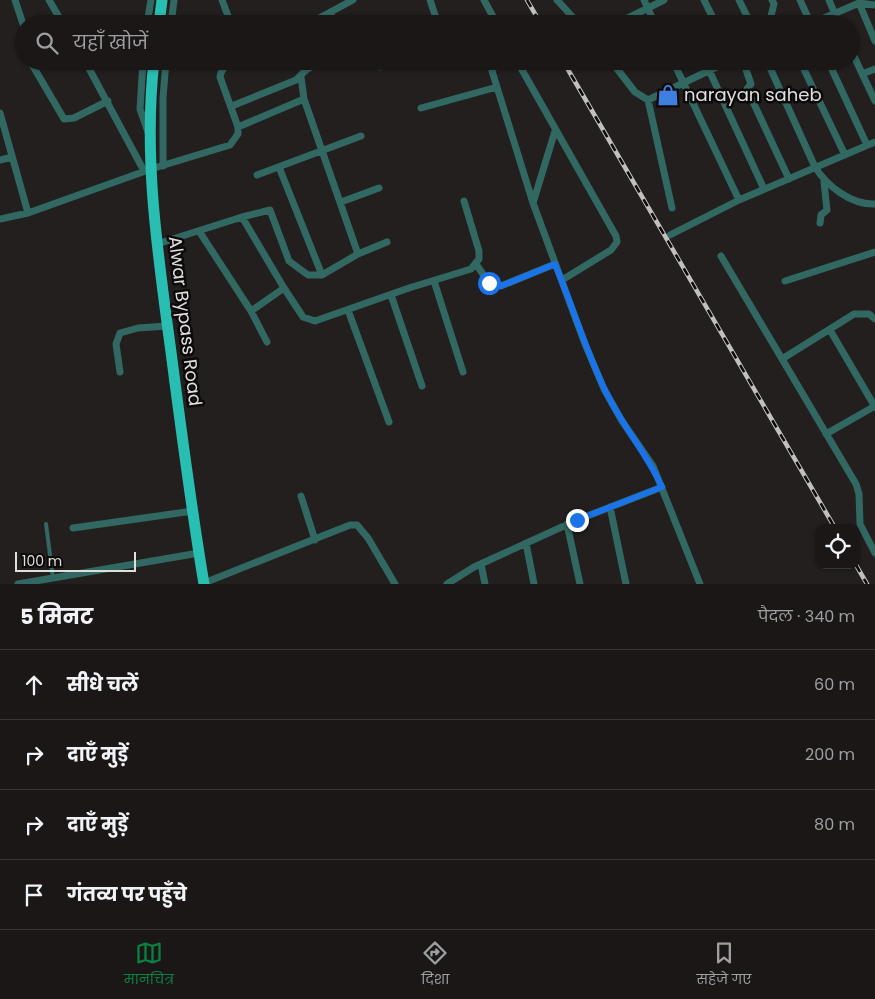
<!DOCTYPE html>
<html lang="hi">
<head>
<meta charset="utf-8">
<style>
  body { margin:0; font-family:Poppins,"Noto Sans Devanagari",sans-serif; background:#23201f; color:#f1f3f6 }
  .controls { position:absolute; right:15px; bottom:15px; display:grid; overflow:hidden; border-radius:10px; box-shadow:0 1px 4px #0004 }
  .controls button { width:45px; height:45px; display:grid; place-items:center; padding:0; border:0; border-bottom:1px solid #383635; background:#1a1716; color:#f1f3f6; font:25px sans-serif }
  .scale { position:absolute; left:15px; bottom:12px; width:121px; box-sizing:border-box; padding-left:5px; border:2px solid #e1dfde; border-top:0; font-size:14px; line-height:18px; white-space:nowrap; color:#e1dfde; -webkit-text-stroke:4px #0b0909; paint-order:stroke }
  .stop { position:absolute; width:15px; height:15px; margin:-11px; border:4px solid #1a73e8; border-radius:50%; background:#fff }
  .stop.end { background:#1a73e8; border-color:#fff; box-shadow:0 1px 5px #0008 }
  .list { margin:0; padding:0; list-style:none }
  h2 { display:flex; justify-content:space-between; align-items:center; height:65px; margin:0; padding:0 20px; font-size:21px }
  h2 small { font-size:16px; font-weight:400; color:#9f9fa1 }
  .list li { display:grid; grid-template-columns:32px 1fr auto; gap:15px; align-items:center; box-sizing:border-box; height:70px; padding:0 20px; border-top:1px solid #383635 }
  .list b { display:block; font-size:19px; white-space:nowrap }
  .list em { font-size:16px; font-style:normal; color:#9f9fa1 }
  .icon { flex:none; width:28px; height:28px; fill:none; stroke:currentColor; stroke-width:2; stroke-linecap:round; stroke-linejoin:round }
  .map { position:relative; flex:none; width:875px; height:584px; overflow:hidden }
  .search { position:absolute; background:#1a1716; box-shadow:0 1px 4px #0004; left:15px; right:15px; top:15px; height:55px; display:flex; align-items:center; gap:12px; box-sizing:border-box; padding:0 18px; border-radius:28px; color:#9f9fa1; font-size:19px }
  .sheet { height:345px; background:#1a1716 }
  nav { display:flex; justify-content:space-around; align-items:center; box-sizing:border-box; height:70px; border-top:1px solid #383635; background:#1a1716; font-size:14px; color:#9f9fa1 }
  nav a { display:grid; justify-items:center; gap:2px }
  nav .on { color:#0b8043 }
  .map>svg:first-child { display:block }
  .lines { fill:none; stroke-linecap:round; stroke-linejoin:round }
  .service { stroke:#326862; stroke-width:4 }
  .minor { stroke:#326862; stroke-width:7 }
  .trunk { stroke:#28beb2; stroke-width:11 }
  .rail-casing { stroke:#c2c0bf; stroke-width:4.5 }
  .rail { stroke:#0b0909; stroke-width:2.5; stroke-dasharray:8; stroke-linecap:butt }
  .route { stroke:#1a73e8; stroke-width:6 }
  .labels { text-anchor:middle; stroke-width:5; stroke-linejoin:round; paint-order:stroke }
  .poi-label { font-size:18px; fill:#e1dfde; stroke:#0b0909; text-anchor:start }
  .street-label { font-size:18px; fill:#e1dfde; stroke:#0b0909 }
</style>
</head>
<body>
<div class="map">
<svg width="875" height="584" viewBox="0 0 875 584">
  <rect width="100%" height="100%" fill="#221f1e"/>
  <g class="lines">
    <path class="service" d="M 46,524 L 53,578"/>
    <path class="minor" d="M 15,0 L 24,27
      M 49,0 L 63,24
      M 222,0 L 231,24
      M 430,0 L 438,24
      M 484,0 L 497,24
      M 557,0 L 579,24
      M 644,0 L 655,24
      M 704,0 L 716,24
      M 739,0 L 751,24
      M 800,0 L 811,24
      M 829,0 L 839,24
      M 859,3 L 875,41
      M 330,12 L 334,24
      M 147,24 L 151,0
      M 171,24 L 174,0
      M 308,24 L 353,0
      M 616,24 L 664,0
      M 769,24 L 774,4 L 772,0
      M 810,24 L 859,3 L 875,5
      M 851,50 L 875,101
      M 30,61 L 64,119 L 74,118 L 108,101
      M 85,61 L 144,171
      M 143,61 L 140,109 L 148,132
      M 505,61 L 496,64 L 492,71 L 533,203 L 585,344 L 604,389 L 622,421 L 653,466 L 700,584
      M 517,61 L 616,236 L 617,242 L 611,250 L 562,280
      M 611,61 L 635,92 L 648,100 L 729,61
      M 673,61 L 739,200
      M 743,61 L 751,84 L 747,89 L 789,179
      M 767,61 L 815,167 C 827,186 851,205 875,204
      M 800,61 L 845,155
      M 828,61 L 867,145
      M 380,67 L 397,61
      M 709,70 L 764,189
      M 862,74 L 875,69
      M 301,77 L 304,99 L 358,254
      M 648,100 L 672,208
      M 232,106 L 296,80 L 306,70 L 322,61
      M 421,108 L 497,87
      M 0,113 L 28,213
      M 238,127 L 304,99
      M 0,160 L 12,157
      M 163,166 L 163,98 L 166,61
      M 279,167 L 322,275
      M 257,175 L 361,136
      M 341,202 L 379,188
      M 533,203 L 555,131
      M 242,217 L 284,288
      M 0,219 L 28,213 L 151,169 L 230,145 L 238,134 L 238,127 L 220,77 C 221,68 227,65 235,61
      M 820,223 L 821,215 L 827,210 L 824,182
      M 199,231 L 251,311 L 267,342
      M 670,235 L 739,200 L 875,142
      M 157,244 L 242,217 L 270,210 L 289,261 L 308,275 L 322,275 L 358,254 L 387,242
      M 721,256 L 856,484 L 859,494 L 860,524 L 875,553
      M 476,264 L 489,283 L 501,286 L 555,264
      M 434,281 L 463,372
      M 785,281 L 875,252
      M 391,295 L 422,386
      M 348,310 L 389,422
      M 251,311 L 284,288 L 303,317 L 315,321 L 409,288 L 471,269 L 479,259 L 479,251 L 464,201
      M 830,330 L 875,407
      M 782,359 L 854,314 L 869,314 L 875,319
      M 120,372 L 116,344 L 120,333 L 138,328 L 167,326
      M 826,434 L 875,406
      M 301,496 L 315,540
      M 610,507 L 626,584
      M 567,524 L 580,584
      M 73,528 L 193,511
      M 526,543 L 534,584
      M 481,564 L 485,584
      M 204,583 L 350,525 L 357,525 L 368,538 L 395,584
      M 18,584 L 199,553
      M 447,584 L 474,567 L 577,520 L 662,487"/>
    <path class="trunk" d="M 159,24 L 162,0
      M 154,61 C 143,158 158,255 171,352 C 181,429 191,507 204,584"/>
    <g class="rail-casing">
      <path id="rail" d="M 527,0 L 541,24
        M 563,61 L 835,528
        M 856,565 L 867,584"/>
    </g>
    <use href="#rail" class="rail"/>
  </g>
  <g class="lines">
    <path class="route" d="M 489,283 L 501,286 L 555,264 C 572,305 585,348 604,388 C 620,423 646,452 662,487 L 577,520"/>
  </g>
  <defs>
    <g id="shop-bare" transform="scale(1.725)"><path d="M-5-2.5h2.3a2.7 3.5 0 0 1 5.4 0H5L5.5 6h-11ZM-1.5-2.5h3a1.5 2.3 0 0 0-3 0Z" fill="#3f7fe0" stroke="#0b0909" stroke-width="2.5" paint-order="stroke"/></g>
  </defs>
  <g fill-rule="evenodd">
    <use href="#shop-bare" x="668" y="95"/>
  </g>
  <g class="labels">
    <g class="poi-label">
      <text x="684" y="101">narayan saheb</text>
    </g>
    <g class="street-label">
      <text transform="translate(185 321) rotate(83)" y="6">Alwar Bypass Road</text>
    </g>
  </g>
</svg>
<div class="controls">
<button><svg class="icon" aria-label="locate" viewBox="0 0 24 24"><circle cx="12" cy="12" r="6"/><path d="M12 2v4M12 18v4M2 12h4M18 12h4"/></svg></button>
</div>
<div class="scale">100 m</div>
<div class="stop" style="left:489px;top:283px"></div>
<div class="stop end" style="left:577px;top:520px"></div>
<div class="search"><svg class="icon" aria-label="search" viewBox="0 0 24 24"><circle cx="10" cy="10" r="6"/><path d="M15 15l6 6"/></svg>यहाँ खोजें</div>
</div>
<section class="sheet">
<h2>5 मिनट<small>पैदल · 340 m</small></h2>
<ul class="list">
<li><svg class="icon" aria-label="ahead" viewBox="0 0 24 24"><path d="M12 20V5M6 11l6-6 6 6"/></svg><div><b>सीधे चलें</b></div><em>60 m</em></li>
<li><svg class="icon" aria-label="right" viewBox="0 0 24 24"><path d="M7 20v-9h11M14 6l5 5-5 5"/></svg><div><b>दाएँ मुड़ें</b></div><em>200 m</em></li>
<li><svg class="icon" aria-label="right" viewBox="0 0 24 24"><path d="M7 20v-9h11M14 6l5 5-5 5"/></svg><div><b>दाएँ मुड़ें</b></div><em>80 m</em></li>
<li><svg class="icon" aria-label="arrive" viewBox="0 0 24 24"><path d="M6 21V4h12l-3 4 3 4H6"/></svg><div><b>गंतव्य पर पहुँचे</b></div></li>
</ul>
</section>
<nav>
<a class="on"><svg class="icon" aria-label="map" viewBox="0 0 24 24"><path d="M3 6l6-2 6 2 6-2v14l-6 2-6-2-6 2zM9 4v14M15 6v14"/></svg>मानचित्र</a>
<a><svg class="icon" aria-label="directions" viewBox="0 0 24 24"><path d="M12 3l9 9-9 9-9-9zM9 14v-3h6M13 9l2 2-2 2"/></svg>दिशा</a>
<a><svg class="icon" aria-label="saved" viewBox="0 0 24 24"><path d="M7 4h10v16l-5-4-5 4z"/></svg>सहेजे गए</a>
</nav>
</body>
</html>
